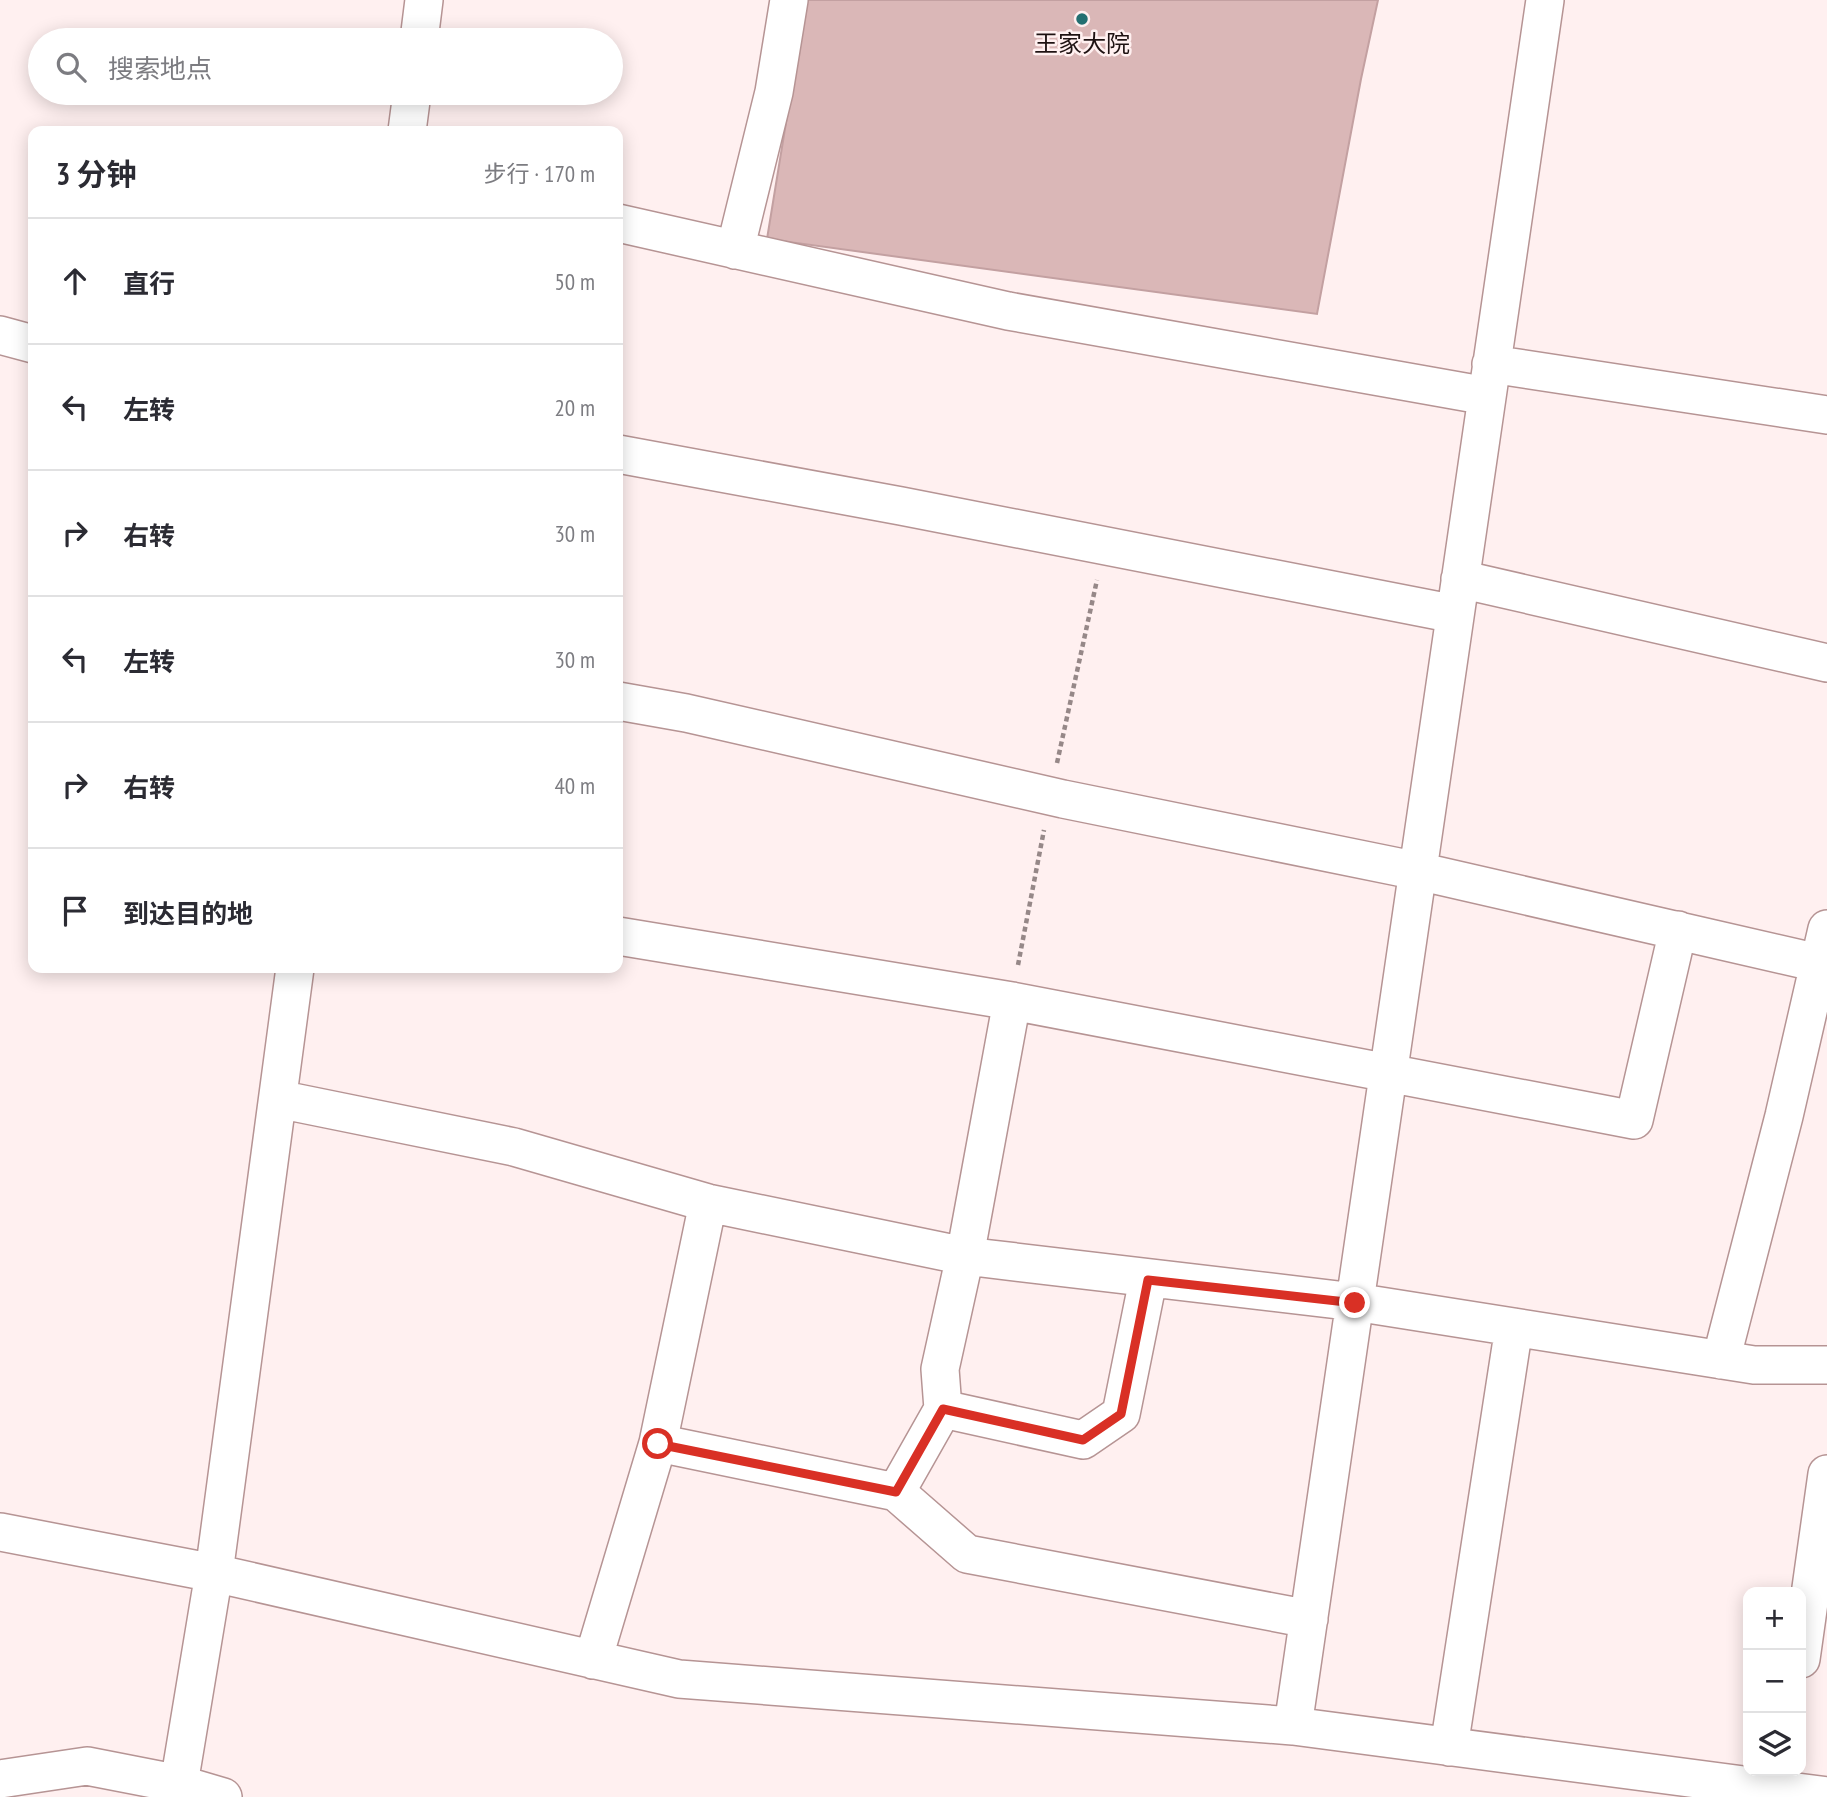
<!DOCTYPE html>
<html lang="zh">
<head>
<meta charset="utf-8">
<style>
  body { margin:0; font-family:"PT Sans Narrow","Noto Sans SC",sans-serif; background:#f2f2f3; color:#2b2b33 }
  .controls { position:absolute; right:21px; bottom:21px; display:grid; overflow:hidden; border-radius:14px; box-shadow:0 4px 18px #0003 }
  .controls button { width:63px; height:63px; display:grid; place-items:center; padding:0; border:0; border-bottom:2px solid #e1e1e2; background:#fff; color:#2b2b33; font:35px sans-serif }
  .stop { position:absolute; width:21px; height:21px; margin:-16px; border:5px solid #d93025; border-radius:50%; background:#fff }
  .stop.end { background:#d93025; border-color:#fff; box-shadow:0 2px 7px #0008 }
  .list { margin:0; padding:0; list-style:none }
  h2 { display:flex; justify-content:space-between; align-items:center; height:91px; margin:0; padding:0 28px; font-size:30px }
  h2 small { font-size:23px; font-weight:400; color:#7c7c81 }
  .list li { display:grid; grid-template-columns:46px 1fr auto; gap:21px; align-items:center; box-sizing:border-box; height:126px; padding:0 28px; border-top:2px solid #e1e1e2 }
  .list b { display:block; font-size:26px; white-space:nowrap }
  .list em { font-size:23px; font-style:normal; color:#7c7c81 }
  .icon { flex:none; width:38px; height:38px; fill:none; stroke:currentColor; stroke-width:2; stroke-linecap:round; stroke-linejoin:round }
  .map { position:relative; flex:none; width:1827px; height:1797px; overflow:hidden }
  .search { position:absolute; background:#fff; box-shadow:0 4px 18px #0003; left:28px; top:28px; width:595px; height:77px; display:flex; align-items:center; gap:18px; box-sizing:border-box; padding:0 24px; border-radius:38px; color:#7c7c81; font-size:26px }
  .panel { position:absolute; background:#fff; box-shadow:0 4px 18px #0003; left:28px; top:126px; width:595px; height:847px; border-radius:14px }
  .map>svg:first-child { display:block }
  .building { fill:#dab7b7; stroke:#c3a0a1; stroke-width:2 }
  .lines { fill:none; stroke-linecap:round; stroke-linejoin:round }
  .minor-casing { stroke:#b69494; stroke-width:40 }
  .path { stroke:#968888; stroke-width:4.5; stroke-dasharray:5 3.5; stroke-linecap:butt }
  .minor { stroke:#fff; stroke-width:37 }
  .route { stroke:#d93025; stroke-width:9 }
  .poi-dot { fill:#236f71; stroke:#fff0f0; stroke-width:2.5 }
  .labels { text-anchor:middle; stroke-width:5; stroke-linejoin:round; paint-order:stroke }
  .poi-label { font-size:24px; fill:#1e1212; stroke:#fff0f0 }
</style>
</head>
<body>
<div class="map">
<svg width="1827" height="1797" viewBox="0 0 1827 1797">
  <rect width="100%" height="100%" fill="#fff0f0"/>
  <path class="building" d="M 806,0 L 1378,0 L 1361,79 L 1317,314 L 767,239 Z"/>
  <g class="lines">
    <g class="minor-casing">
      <path id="minor" d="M 419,40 L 424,0
        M 407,131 L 412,93
        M 618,223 L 1008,311 L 1487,396
        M 735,250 L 774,92 L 789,0
        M 0,335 L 33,344
        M 1491,364 L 1827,415
        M 618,454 L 901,506 L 1455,614
        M 1460,579 L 1827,663
        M 618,701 L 686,713 L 1063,799 L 1418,871 L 1827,965
        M 618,936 L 1012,1001 L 1634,1120 L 1678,930
        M 278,1099 L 514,1147 L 708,1203 L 965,1256 L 1012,1001
        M 1721,1360 L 1784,1116 L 1827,929
        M 943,1409 L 1083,1440 L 1121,1414 L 1148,1280
        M 658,1443 L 896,1492 L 943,1409 L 940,1369 L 965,1256 L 1355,1302 L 1754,1365 L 1827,1365
        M 896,1492 L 967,1554 L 1309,1619
        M 0,1532 L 214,1573 L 679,1679 L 1293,1726 L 1827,1796
        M 1801,1659 L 1827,1474
        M 593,1660 L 658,1443 L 708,1203
        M 1293,1726 L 1545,0
        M 1449,1747 L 1514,1327
        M 0,1779 L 87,1766 L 179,1784 L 223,1797
        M 180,1797 L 179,1784 L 214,1573 L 295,968"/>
    </g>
    <path class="path" d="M 1057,763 L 1097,580
      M 1018,965 L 1044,830"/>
    <use href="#minor" class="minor"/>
  </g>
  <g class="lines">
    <path class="route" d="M 658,1444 L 896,1492 L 943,1409 L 1083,1440 L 1121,1414 L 1148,1280 L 1355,1303"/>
  </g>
  <circle class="poi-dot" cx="1082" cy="19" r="7"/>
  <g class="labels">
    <g class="poi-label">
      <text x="1082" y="52">王家大院</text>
    </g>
  </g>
</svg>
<div class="controls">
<button>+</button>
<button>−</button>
<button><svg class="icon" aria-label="layers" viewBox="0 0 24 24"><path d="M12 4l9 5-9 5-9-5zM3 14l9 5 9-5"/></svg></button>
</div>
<div class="stop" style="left:658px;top:1444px"></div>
<div class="stop end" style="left:1355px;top:1303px"></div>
<div class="search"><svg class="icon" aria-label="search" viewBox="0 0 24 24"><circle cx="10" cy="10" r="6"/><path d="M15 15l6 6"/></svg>搜索地点</div>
<section class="panel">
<h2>3 分钟<small>步行 · 170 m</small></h2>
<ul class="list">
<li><svg class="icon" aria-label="ahead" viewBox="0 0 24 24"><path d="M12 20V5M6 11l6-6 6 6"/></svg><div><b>直行</b></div><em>50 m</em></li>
<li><svg class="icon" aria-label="left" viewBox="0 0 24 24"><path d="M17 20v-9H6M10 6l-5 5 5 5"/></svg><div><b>左转</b></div><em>20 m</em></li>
<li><svg class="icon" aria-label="right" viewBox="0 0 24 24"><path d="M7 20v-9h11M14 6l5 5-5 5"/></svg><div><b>右转</b></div><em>30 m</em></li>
<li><svg class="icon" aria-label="left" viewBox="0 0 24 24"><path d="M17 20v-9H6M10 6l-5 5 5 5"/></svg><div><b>左转</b></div><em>30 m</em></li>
<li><svg class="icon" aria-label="right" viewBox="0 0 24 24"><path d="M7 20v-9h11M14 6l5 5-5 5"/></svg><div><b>右转</b></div><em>40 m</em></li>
<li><svg class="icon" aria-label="arrive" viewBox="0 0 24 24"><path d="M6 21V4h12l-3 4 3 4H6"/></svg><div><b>到达目的地</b></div></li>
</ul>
</section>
</div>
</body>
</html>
